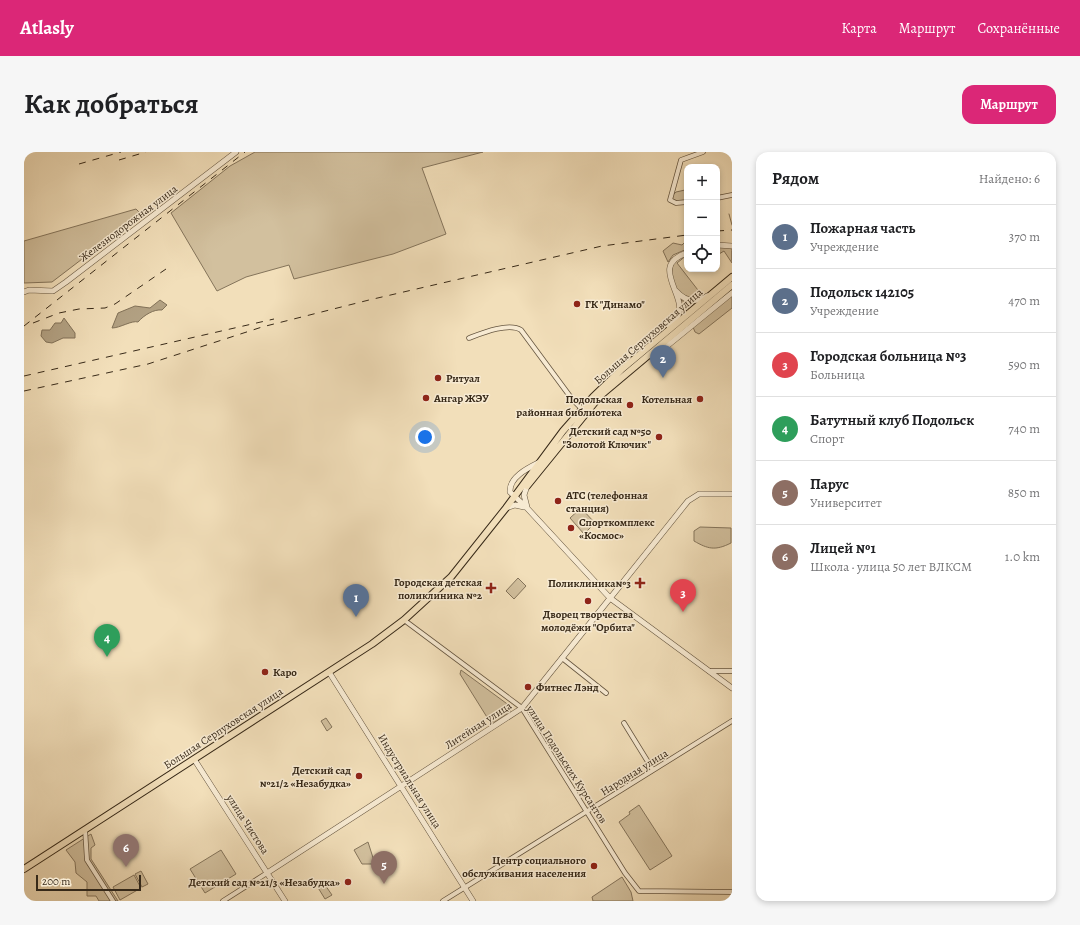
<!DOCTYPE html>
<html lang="ru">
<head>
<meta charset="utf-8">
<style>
  body { margin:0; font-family:Alegreya,serif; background:#f6f6f6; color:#202124 }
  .controls { position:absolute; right:12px; top:12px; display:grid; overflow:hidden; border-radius:8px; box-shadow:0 2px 6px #0003 }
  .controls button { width:36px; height:36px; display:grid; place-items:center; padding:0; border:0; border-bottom:1px solid #e0e0e0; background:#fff; color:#202124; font:20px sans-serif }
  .scale { position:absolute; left:12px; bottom:10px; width:105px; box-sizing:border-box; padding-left:4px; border:2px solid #372918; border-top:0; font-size:11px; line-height:14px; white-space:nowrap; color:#372918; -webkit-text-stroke:3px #f7ead2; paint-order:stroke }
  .you { position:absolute; left:401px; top:285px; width:14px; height:14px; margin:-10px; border:3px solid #fff; border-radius:50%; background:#1a73e8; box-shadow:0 0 0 6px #1a73e833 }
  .badge { display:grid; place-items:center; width:26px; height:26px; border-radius:50%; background:#db2777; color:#fff; font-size:13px; font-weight:700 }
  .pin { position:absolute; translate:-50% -33px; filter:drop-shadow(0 1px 2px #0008) }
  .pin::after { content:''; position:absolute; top:21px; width:14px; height:12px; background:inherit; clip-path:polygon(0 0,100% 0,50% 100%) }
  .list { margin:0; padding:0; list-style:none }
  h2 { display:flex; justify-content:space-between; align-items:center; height:52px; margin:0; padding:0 16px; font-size:17px }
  h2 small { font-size:13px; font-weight:400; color:#757577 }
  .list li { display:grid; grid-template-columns:26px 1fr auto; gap:12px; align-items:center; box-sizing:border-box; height:64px; padding:0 16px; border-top:1px solid #e0e0e0 }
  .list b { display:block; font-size:15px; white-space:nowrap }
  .list p { margin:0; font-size:13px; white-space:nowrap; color:#757577 }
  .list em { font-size:13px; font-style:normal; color:#757577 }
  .icon { flex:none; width:22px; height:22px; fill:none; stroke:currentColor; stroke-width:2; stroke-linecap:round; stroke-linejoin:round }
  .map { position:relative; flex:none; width:708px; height:749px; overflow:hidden; border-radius:12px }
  header { display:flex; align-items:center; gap:24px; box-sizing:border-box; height:56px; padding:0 20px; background:#db2777; color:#fff }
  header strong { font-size:19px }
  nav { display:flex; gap:22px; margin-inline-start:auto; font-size:14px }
  .intro { display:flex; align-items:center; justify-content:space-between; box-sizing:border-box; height:96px; padding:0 24px }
  h1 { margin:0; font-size:28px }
  .button { padding:10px 18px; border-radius:12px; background:#db2777; color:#fff; font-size:14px; font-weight:700 }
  main { display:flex; gap:24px; padding:0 24px }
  aside { flex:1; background:#fff; border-radius:12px; box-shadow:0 2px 6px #0003 }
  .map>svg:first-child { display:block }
  .green { fill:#d2c09e; stroke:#84745b }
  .water { fill:#b2a183; stroke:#817158 }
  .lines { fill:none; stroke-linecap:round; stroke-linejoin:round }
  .stream { stroke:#817158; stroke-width:1 }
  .minor-casing { stroke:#665640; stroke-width:5.5 }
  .tertiary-casing { stroke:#665640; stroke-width:6 }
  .primary-casing { stroke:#372918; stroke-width:8 }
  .minor { stroke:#f7ead2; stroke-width:4 }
  .tertiary { stroke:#f7ead2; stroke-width:5 }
  .primary { stroke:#f2dfba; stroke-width:6 }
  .rail { stroke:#372918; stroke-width:1; stroke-dasharray:7 7; stroke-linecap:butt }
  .poi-dot { fill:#8f2418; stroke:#f7ead2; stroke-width:1.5 }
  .labels { text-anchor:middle; stroke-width:3; stroke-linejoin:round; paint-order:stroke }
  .street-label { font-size:11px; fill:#372918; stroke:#f7ead2 }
  .poi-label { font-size:11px; font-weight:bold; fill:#372918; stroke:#f7ead2; text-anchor:end }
</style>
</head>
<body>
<header>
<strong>Atlasly</strong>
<nav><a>Карта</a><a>Маршрут</a><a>Сохранённые</a></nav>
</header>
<div class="intro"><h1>Как добраться</h1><a class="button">Маршрут</a></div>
<main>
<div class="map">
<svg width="708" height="749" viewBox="0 0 708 749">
  <rect width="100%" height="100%" fill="#f2dfba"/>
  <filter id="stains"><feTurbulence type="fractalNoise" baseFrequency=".005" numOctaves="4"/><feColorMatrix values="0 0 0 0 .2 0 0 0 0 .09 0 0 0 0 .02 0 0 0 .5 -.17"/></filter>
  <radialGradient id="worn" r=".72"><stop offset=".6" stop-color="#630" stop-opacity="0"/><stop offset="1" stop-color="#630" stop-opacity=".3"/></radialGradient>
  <path class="green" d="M 231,0 L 459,0 L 398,16 L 422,82 L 369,102 L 270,127 L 265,113 L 222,125 L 193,139 L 147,61 L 206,14 Z
    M 661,38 L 662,43 L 660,49 L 651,49 L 647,45 L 652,40 Z
    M 112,57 L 117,62 L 28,130 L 0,131 L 0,89 Z
    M 663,88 L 663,97 L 649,103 L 644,110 L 639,99 L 649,91 L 658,93 Z
    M 699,95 L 708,97 L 708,111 L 700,99 L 695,102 L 693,96 Z
    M 663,103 L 653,111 L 677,142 C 654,157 640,119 652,109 C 654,107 660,105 663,103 Z
    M 708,143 L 708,156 L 675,182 L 671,180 L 669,175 Z
    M 656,148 L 668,152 L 674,151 L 657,165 L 658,157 Z
    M 557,356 L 571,371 L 560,382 L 546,366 Z
    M 676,375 L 707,376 L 707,391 C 691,399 684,397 670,389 L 670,379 Z
    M 494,426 L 502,434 L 490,447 L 482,439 Z
    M 437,518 L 486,554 L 486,560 L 471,570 L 466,570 L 436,522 Z
    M 302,566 L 308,575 L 303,579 L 297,569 Z
    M 615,653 L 648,704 L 626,718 L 595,670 L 606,662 L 605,660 Z
    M 67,682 L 71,693 L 67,696 L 67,707 L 94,749 L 75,749 L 72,744 L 63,744 L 63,730 L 52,721 L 51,710 L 42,698 Z
    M 344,690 L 351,712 L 338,712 L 330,698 Z
    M 197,698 L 212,722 L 181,741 L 166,717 Z
    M 117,719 L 124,732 L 118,735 L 111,722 Z
    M 110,723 L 117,736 L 96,748 L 89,735 Z
    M 598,725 L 607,740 L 609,749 L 569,749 L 568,745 Z
    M 299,730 L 308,743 L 301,747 L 293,734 Z"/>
  <path class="water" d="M 136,148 L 143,153 L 138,158 C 130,157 120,163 114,170 C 108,168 96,176 88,176 L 94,161 L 111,154 L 126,156 Z
    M 40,166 L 51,181 L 51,186 L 39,186 L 28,191 L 22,190 L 17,184 L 18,178 L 26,178 L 31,171 L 37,171 Z"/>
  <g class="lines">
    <path class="stream" d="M 705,62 L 708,73
      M 708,99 L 708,108"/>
    <g class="minor-casing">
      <path id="minor" d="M 693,46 L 708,43
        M 663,50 L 652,51 L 646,48 L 657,8 L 679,0
        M 445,186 C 458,181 485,170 497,178 L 548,247 L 558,257
        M 380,468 L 498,556 L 601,721 L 615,739 L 708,740
        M 538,506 L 582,541
        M 685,519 L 708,519
        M 600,571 L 629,618
        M 61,677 L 63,708 L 89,749
        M 199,749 L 243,721
        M 419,749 L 708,569"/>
    </g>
    <g class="tertiary-casing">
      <path id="tertiary" d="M 693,93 L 708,94
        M 652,139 C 661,149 671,152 683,144
        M 0,140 L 5,138 L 29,139 L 42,130 L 212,0
        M 645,174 C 648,171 652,168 654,164 C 664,144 624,113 663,101
        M 627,204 L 643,194 L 708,141
        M 516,310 C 504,316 485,325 486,340 L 503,356 L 586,446 L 708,536
        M 503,334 L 500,343 L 503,355
        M 482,356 L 491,353 L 500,355
        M 305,520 L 449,749
        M 170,607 L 261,749
        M 243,721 L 498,556 L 664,349 L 675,342 L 708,342"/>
    </g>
    <g class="primary-casing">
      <path id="primary" d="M 503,334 L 576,244 L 708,133
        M 0,717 L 348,492 L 380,468 L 427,425 L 482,356 L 539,279 L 569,245 L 597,218 L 708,125"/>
    </g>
    <use href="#minor" class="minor"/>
    <use href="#tertiary" class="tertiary"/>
    <use href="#primary" class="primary"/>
    <path class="rail" d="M 95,8 L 122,0
      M 55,12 L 97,0
      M 693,79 L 708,78
      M 9,171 L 35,161 L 55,157 L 81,156 L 91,152 L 142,117
      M 0,174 L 221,0
      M 0,224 L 250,167
      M 0,239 L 124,212 L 238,175 L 345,148 L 578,94 L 663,83"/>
  </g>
  <g class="poi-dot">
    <circle cx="553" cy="152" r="4"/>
    <circle cx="414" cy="226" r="4"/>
    <circle cx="402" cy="246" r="4"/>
    <circle cx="676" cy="247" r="4"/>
    <circle cx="606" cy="253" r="4"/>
    <circle cx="635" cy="285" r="4"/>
    <circle cx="534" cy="349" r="4"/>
    <circle cx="547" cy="376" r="4"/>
    <path d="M614 425h4v4h4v4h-4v4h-4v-4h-4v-4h4z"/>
    <path d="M465 430h4v4h4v4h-4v4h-4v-4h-4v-4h4z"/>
    <circle cx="564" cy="449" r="4"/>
    <circle cx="241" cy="520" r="4"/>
    <circle cx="504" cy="535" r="4"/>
    <circle cx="335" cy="624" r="4"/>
    <circle cx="570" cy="714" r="4"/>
    <circle cx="324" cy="730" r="4"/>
  </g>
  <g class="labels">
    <g class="street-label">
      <text transform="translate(104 71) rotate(-37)" y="4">Железнодорожная улица</text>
      <text transform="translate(624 184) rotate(-41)" y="4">Большая Серпуховская улица</text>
      <text transform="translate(454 573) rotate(-33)" y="4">Литейная улица</text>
      <text transform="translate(199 576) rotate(-33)" y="4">Большая Серпуховская улица</text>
      <text transform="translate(543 612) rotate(57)" y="4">улица Подольских Курсантов</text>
      <text transform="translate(610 620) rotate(-32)" y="4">Народная улица</text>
      <text transform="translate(386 629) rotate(58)" y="4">Индустриальная улица</text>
      <text transform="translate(224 672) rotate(57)" y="4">улица Чистова</text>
    </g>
    <g class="poi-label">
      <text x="561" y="156" text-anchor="start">ГК "Динамо"</text>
      <text x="422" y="230" text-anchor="start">Ритуал</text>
      <text x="410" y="250" text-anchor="start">Ангар ЖЭУ</text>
      <text x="598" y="251">Подольская<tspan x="598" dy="13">районная библиотека</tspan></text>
      <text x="668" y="251">Котельная</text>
      <text x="627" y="283">Детский сад №50<tspan x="627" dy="13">"Золотой Ключик"</tspan></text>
      <text x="542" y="347" text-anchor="start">АТС (телефонная<tspan x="542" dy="13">станция)</tspan></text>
      <text x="555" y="374" text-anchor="start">Спорткомплекс<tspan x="555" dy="13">«Космос»</tspan></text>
      <text x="458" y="434">Городская детская<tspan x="458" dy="13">поликлиника №2</tspan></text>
      <text x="607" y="435">Поликлиника№3</text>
      <text x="564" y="466" text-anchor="middle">Дворец творчества<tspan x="564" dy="13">молодёжи "Орбита"</tspan></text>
      <text x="249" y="524" text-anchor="start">Каро</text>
      <text x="512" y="539" text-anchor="start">Фитнес Лэнд</text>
      <text x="327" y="622">Детский сад<tspan x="327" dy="13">№21/2 «Незабудка»</tspan></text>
      <text x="562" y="712">Центр социального<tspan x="562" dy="13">обслуживания населения</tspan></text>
      <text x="316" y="734">Детский сад №21/3 «Незабудка»</text>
    </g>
  </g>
  <rect width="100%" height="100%" filter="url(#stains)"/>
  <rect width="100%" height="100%" fill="url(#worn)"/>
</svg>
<div class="controls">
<button>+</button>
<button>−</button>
<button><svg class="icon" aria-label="locate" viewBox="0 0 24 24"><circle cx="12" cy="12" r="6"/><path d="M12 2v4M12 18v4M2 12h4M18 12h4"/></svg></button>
</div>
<div class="scale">200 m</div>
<div class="you"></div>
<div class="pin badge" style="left:332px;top:465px;background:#5c6f8a">1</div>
<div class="pin badge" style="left:639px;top:226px;background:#5c6f8a">2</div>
<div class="pin badge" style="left:659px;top:460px;background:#e0444e">3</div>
<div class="pin badge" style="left:83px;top:505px;background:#2e9e5b">4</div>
<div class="pin badge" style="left:360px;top:732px;background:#8d6e63">5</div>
<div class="pin badge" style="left:102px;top:715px;background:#8d6e63">6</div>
</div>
<aside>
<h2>Рядом<small>Найдено: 6</small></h2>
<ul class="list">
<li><span class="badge" style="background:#5c6f8a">1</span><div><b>Пожарная часть</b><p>Учреждение</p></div><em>370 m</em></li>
<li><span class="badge" style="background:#5c6f8a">2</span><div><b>Подольск 142105</b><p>Учреждение</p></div><em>470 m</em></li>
<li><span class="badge" style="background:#e0444e">3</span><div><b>Городская больница №3</b><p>Больница</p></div><em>590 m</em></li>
<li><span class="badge" style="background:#2e9e5b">4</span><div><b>Батутный клуб Подольск</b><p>Спорт</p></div><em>740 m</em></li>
<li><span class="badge" style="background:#8d6e63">5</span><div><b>Парус</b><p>Университет</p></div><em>850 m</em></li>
<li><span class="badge" style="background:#8d6e63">6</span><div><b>Лицей №1</b><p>Школа · улица 50 лет ВЛКСМ</p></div><em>1.0 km</em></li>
</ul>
</aside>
</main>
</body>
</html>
